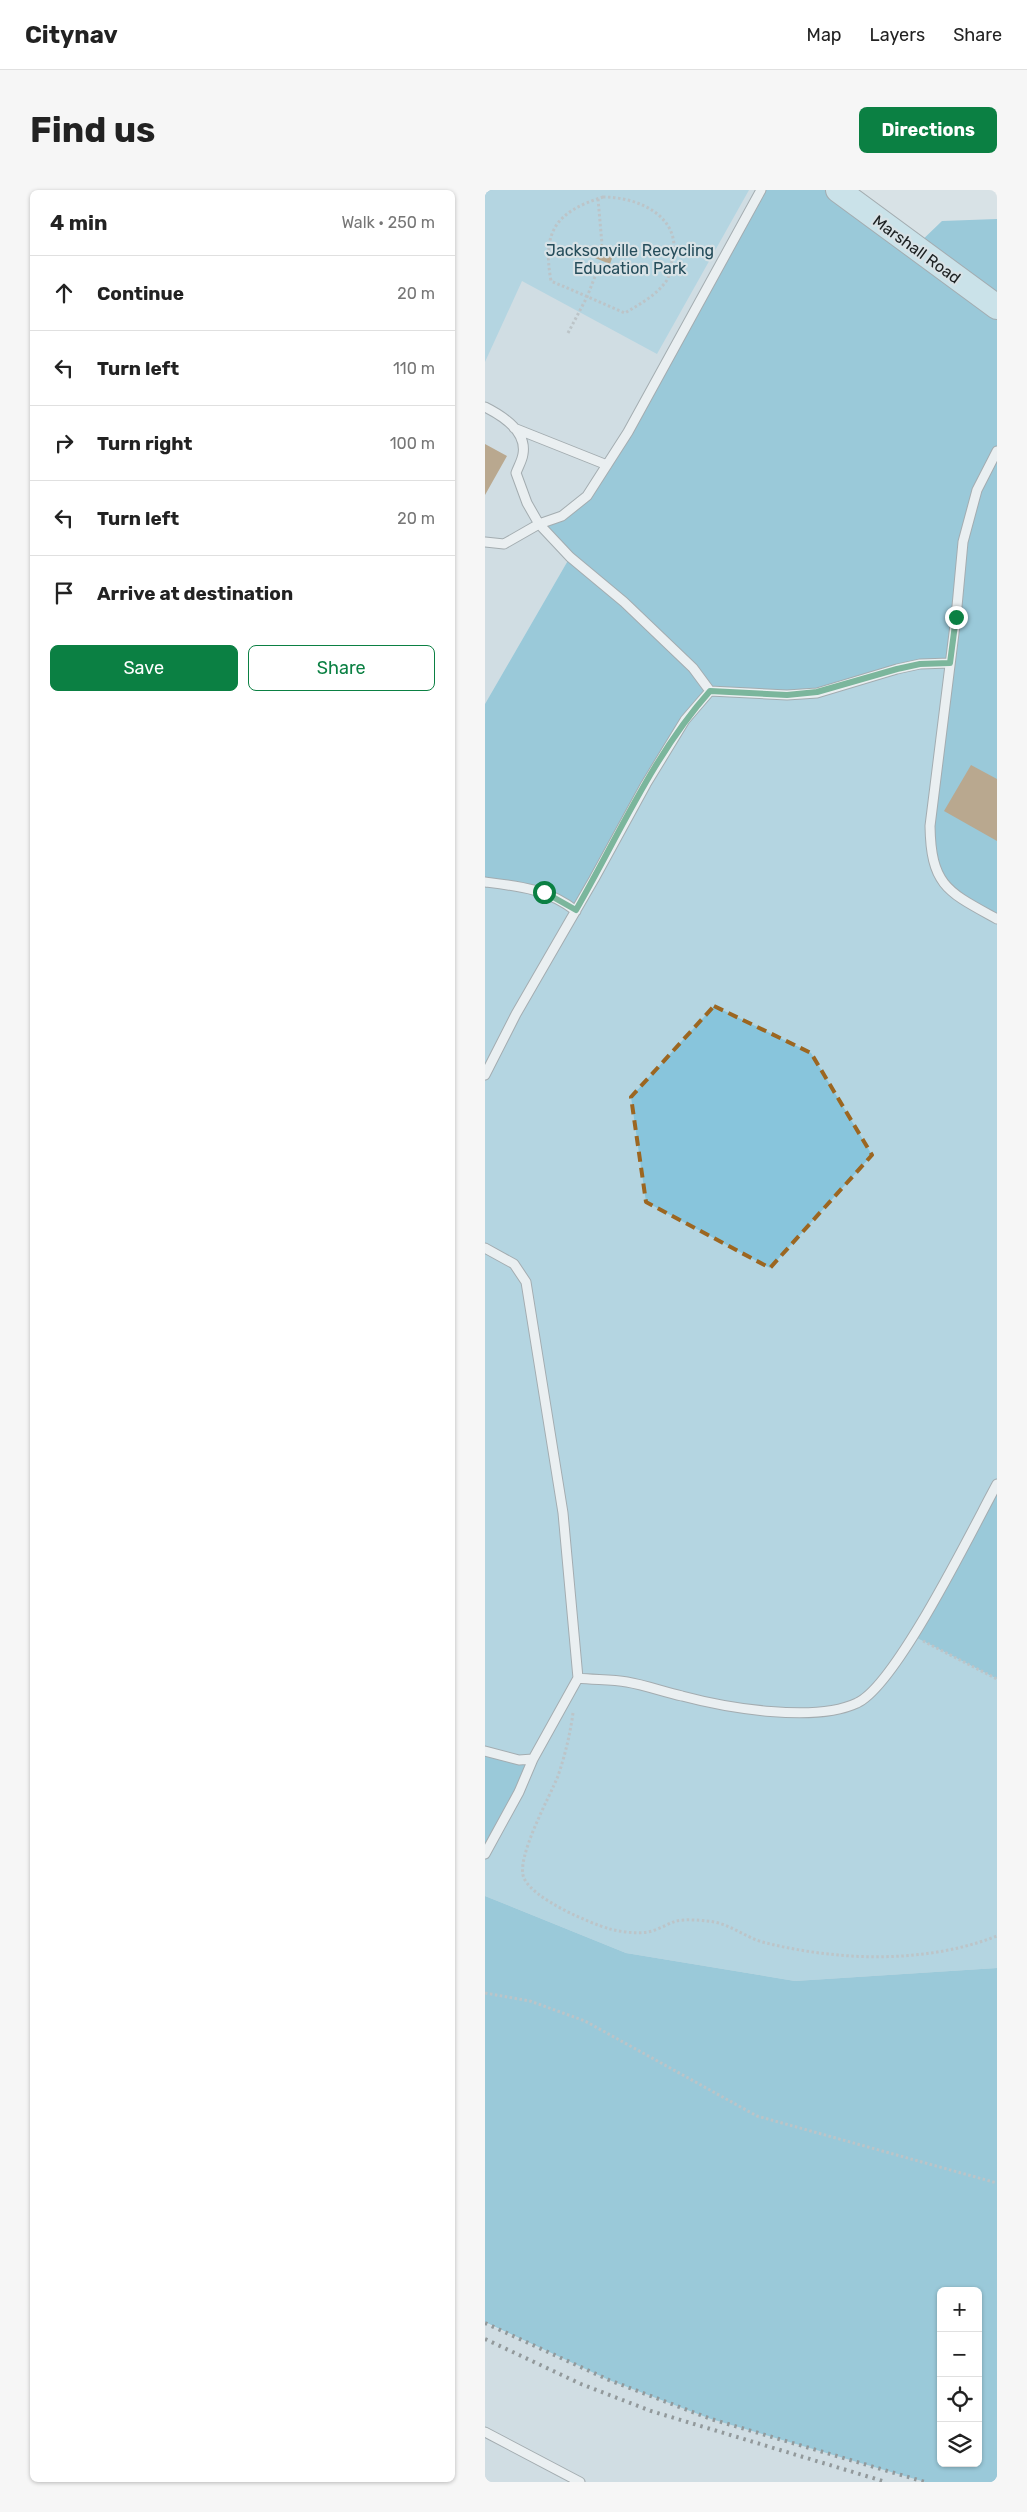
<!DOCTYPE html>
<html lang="en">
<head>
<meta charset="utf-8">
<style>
  body { margin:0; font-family:Rubik,sans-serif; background:#f6f6f6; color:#222 }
  .controls { position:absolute; right:15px; bottom:15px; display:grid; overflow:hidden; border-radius:8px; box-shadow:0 1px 4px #0004 }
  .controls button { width:45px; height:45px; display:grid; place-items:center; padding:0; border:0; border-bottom:1px solid #e0e0e0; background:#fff; color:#222; font:25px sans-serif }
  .stop { position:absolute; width:15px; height:15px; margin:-11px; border:4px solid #0b8043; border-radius:50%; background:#fff }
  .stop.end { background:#0b8043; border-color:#fff; box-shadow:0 1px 5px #0008 }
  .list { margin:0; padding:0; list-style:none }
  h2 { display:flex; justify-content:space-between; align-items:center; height:65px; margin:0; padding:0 20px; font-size:21px }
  h2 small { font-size:16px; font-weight:400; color:#767676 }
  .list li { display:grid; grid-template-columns:32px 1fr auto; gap:15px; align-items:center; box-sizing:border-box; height:75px; padding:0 20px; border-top:1px solid #e0e0e0 }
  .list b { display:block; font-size:19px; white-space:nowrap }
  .list em { font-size:16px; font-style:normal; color:#767676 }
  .actions { display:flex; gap:10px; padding:15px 20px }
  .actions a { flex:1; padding:11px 0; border:1px solid #0b8043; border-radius:8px; text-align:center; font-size:18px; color:#0b8043 }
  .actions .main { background:#0b8043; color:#fff }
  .icon { flex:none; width:28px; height:28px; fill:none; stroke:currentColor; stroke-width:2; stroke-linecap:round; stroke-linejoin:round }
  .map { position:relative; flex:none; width:512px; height:2292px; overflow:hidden; border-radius:8px }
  header { display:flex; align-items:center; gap:30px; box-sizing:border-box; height:70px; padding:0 25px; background:#fff; border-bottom:1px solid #e0e0e0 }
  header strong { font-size:24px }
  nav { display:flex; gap:28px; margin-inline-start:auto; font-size:18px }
  .intro { display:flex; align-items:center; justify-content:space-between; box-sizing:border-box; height:120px; padding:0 30px }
  h1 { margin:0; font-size:35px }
  .button { padding:12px 22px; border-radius:8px; background:#0b8043; color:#fff; font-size:18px; font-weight:700 }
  main { display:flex; gap:30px; padding:0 30px }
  aside { flex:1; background:#fff; border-radius:8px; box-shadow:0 1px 4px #0004 }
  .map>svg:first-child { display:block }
  .built { fill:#c6d7df }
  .green { fill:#88c5dc }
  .forest { fill:#4eaaca; fill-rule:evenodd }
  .building { fill:#936226 }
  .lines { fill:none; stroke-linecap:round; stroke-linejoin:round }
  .lane-casing { stroke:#636c70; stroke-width:11 }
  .secondary-casing { stroke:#636c70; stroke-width:26 }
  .path { stroke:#99a1a4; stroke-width:3; stroke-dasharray:2.5 2.5; stroke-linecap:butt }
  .lane { stroke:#fff; stroke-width:9 }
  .secondary { stroke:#b8e2ee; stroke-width:24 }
  .rail { stroke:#3c4142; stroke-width:4; stroke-dasharray:2.5 5; stroke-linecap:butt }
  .route { stroke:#0b8043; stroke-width:6 }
  .marked { fill:none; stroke:#9c6620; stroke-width:4; stroke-dasharray:10 6; stroke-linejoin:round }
  .labels { text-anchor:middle; stroke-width:4.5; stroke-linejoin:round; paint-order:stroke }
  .street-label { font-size:16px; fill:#1c2021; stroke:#d8e2e6 }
  .park-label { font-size:16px; fill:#254d5b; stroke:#d8e2e6 }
</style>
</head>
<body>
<header>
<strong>Citynav</strong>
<nav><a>Map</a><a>Layers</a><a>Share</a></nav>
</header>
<div class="intro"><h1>Find us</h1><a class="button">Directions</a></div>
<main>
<aside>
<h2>4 min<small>Walk · 250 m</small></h2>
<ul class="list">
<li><svg class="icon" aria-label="ahead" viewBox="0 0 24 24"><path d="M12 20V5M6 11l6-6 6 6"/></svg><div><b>Continue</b></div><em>20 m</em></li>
<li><svg class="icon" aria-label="left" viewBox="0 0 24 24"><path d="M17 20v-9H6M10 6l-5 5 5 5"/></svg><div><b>Turn left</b></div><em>110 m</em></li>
<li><svg class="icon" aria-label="right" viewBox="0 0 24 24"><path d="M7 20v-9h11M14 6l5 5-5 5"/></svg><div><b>Turn right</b></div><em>100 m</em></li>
<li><svg class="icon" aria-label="left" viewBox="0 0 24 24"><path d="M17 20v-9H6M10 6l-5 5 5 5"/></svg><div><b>Turn left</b></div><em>20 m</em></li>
<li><svg class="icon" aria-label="arrive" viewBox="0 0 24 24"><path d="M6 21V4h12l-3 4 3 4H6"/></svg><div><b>Arrive at destination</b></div></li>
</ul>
<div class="actions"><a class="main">Save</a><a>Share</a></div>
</aside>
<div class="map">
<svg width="512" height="2292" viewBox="0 0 512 2292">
  <rect width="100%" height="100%" fill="#d8e2e6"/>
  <path class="built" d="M 0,0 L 276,0 L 85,367 L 0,514 Z
    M 0,2133 L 124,2190 L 226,2229 L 440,2292 L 0,2292 Z"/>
  <path class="green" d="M 0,0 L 264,0 L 172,164 L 37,91 L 0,172 Z
    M 465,473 L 512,729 L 512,1294 L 428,1446 L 512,1489 L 512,1778 L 310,1791 L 141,1763 L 0,1706 L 0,692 L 161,594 L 225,501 Z"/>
  <path class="forest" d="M 277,0 L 353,0 L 430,57 L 457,31 L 512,29 L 512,729 L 474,708 L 445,665 L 465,474 L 435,474 L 332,503 L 225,501 L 200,530 L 91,721 L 59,702 L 0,692 L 0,514 L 85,367 L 54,334 L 77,326 L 102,306 Z
    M 512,1294 L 512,1489 L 428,1446 Z
    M 0,1561 L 48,1569 L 0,1664 Z
    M 0,1706 L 141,1763 L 310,1791 L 512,1778 L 512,2292 L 440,2292 L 226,2229 L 124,2190 L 0,2132 ZM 456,2101 L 493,2101 L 493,2273 L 456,2273 Z"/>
  <path class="building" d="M 116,54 L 130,60 L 125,74 L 110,68 Z
    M 0,254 L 22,266 L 0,305 Z
    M 486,575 L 512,589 L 512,651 L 459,621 Z"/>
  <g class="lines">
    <g class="lane-casing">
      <path id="lane" d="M 0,217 C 18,226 42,241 38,264 C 37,271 33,277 31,283 L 42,313 L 54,334 L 85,367 L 139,412 L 208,478 L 225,501
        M 29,238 L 122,275
        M 512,261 L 492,300 L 478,352 L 471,427 L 445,636 C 446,696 463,702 512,729
        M 0,352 L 19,354 L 54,334 L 77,326 L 102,306 L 143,242 L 276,0
        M 0,692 C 33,696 63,699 91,721
        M 0,885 L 31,824 L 109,689 L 161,594 L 200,530 L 225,501 L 302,505 L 332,503 L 412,479 L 435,474 L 465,473
        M 0,1058 L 29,1074 L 41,1092 L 78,1323 L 93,1488 L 48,1569 L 34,1602 L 0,1664
        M 93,1488 C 109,1490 126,1489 142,1492 C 160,1495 179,1502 197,1506 C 242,1518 330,1533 372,1513 C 411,1496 488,1338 512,1294
        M 0,1561 L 34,1570 L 48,1569
        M 0,2242 L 95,2292"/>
    </g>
    <g class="secondary-casing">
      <path id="secondary" d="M 353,0 L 512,117"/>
    </g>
    <path class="path" d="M 118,7 C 155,7 199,28 187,71 C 185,77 185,85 182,90 C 172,105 155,114 140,123 L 66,91 C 57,41 71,22 118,7 Z
      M 113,9 L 117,54
      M 83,143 L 102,107 L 116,71
      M 438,1451 L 512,1489
      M 88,1523 C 85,1545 80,1565 73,1586 C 65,1606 30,1669 39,1688 C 48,1709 104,1733 125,1739 C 137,1742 151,1744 163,1742 C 173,1740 182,1734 191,1731 C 200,1729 213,1730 221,1731 C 244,1732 260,1748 281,1753 C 355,1771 440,1774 512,1746
      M 0,1803 L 45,1811 L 100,1831 L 272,1926 L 512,1993"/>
    <use href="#lane" class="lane"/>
    <use href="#secondary" class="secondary"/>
    <path class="rail" d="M 0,2133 L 124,2190 L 226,2229 L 440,2292
      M 0,2149 L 96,2194 L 166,2221 L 401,2292"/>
  </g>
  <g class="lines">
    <path class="route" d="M 59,702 L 91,720 C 133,647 168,565 225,501 L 302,505 L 332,502 L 412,479 L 435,474 L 465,473 L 471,427"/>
  </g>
  <path d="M0 0H512V2292H0ZM 229,816 L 326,863 L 387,965 L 285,1078 L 161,1012 L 146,907 Z" fill="#d8e2e6" fill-opacity=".55" fill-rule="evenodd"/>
  <path class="marked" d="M 229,816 L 326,863 L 387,965 L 285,1078 L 161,1012 L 146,907 Z"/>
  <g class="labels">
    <g class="street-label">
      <text transform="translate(432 59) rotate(36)" y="6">Marshall Road</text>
    </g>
    <g class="park-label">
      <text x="145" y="66">Jacksonville Recycling<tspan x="145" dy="18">Education Park</tspan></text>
    </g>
  </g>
</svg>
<div class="controls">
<button>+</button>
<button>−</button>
<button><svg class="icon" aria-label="locate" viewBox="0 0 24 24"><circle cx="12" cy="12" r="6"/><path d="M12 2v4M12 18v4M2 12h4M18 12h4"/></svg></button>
<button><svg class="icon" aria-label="layers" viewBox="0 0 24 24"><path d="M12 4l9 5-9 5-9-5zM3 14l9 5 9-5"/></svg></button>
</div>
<div class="stop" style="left:59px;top:702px"></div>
<div class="stop end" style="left:471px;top:427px"></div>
</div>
</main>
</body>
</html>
